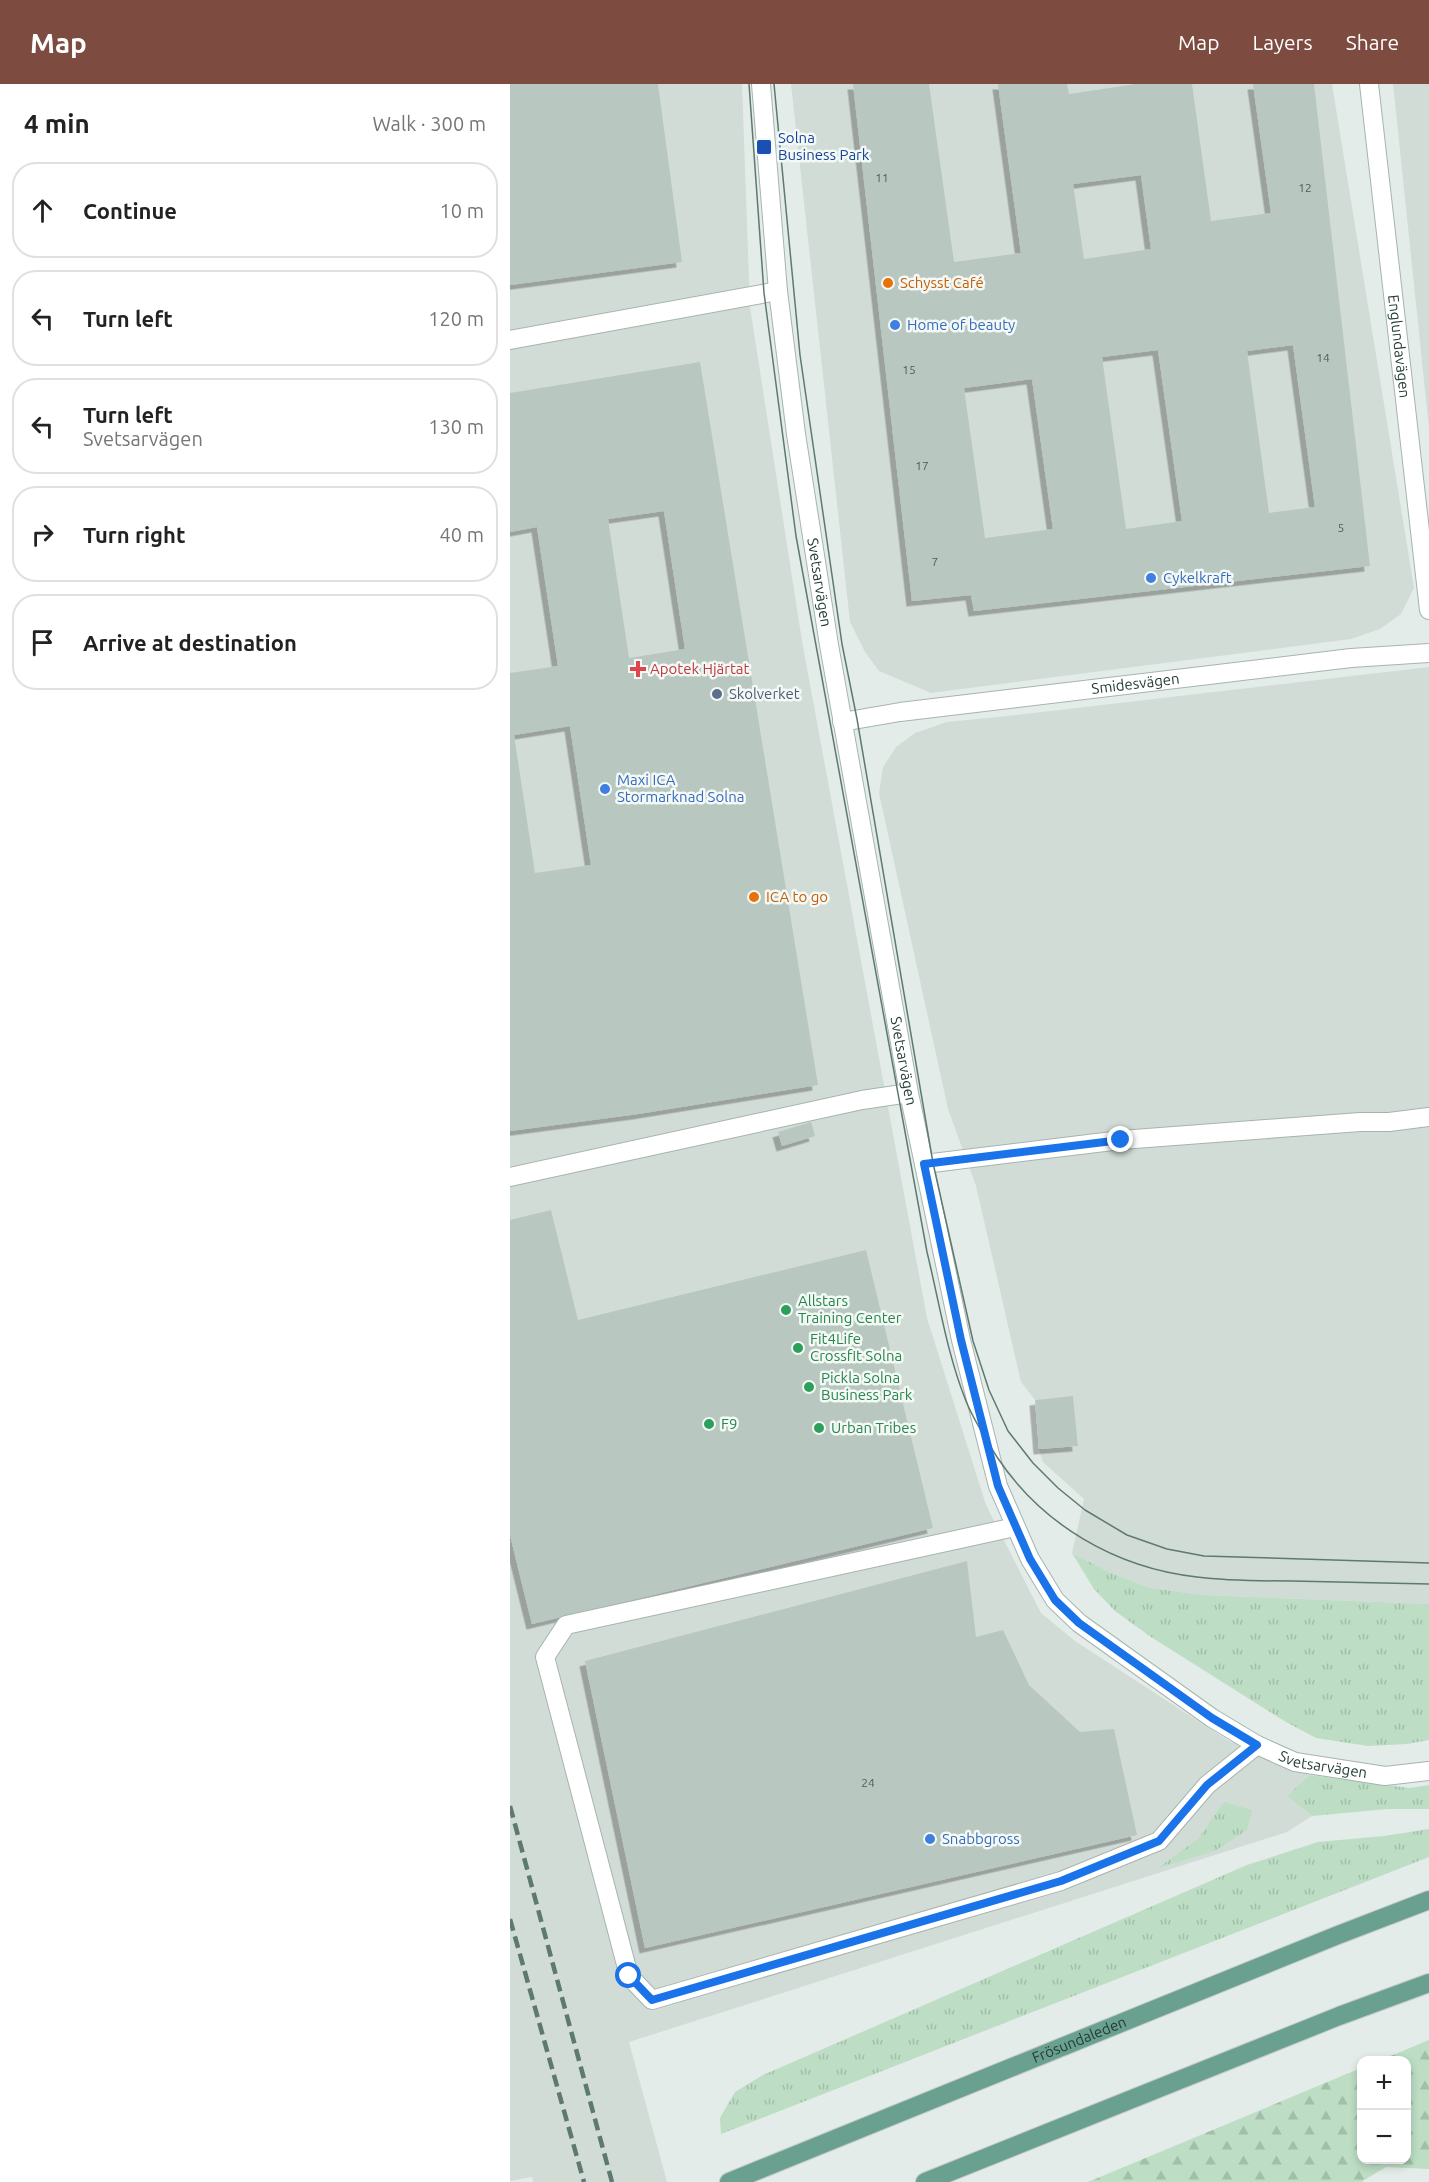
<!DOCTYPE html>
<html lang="en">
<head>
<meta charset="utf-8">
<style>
  body { margin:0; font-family:Ubuntu,sans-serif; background:#f2f2f2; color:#222 }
  .controls { position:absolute; right:18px; bottom:18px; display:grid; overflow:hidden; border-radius:12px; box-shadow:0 3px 9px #0003 }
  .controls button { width:54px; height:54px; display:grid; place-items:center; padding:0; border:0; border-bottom:2px solid #e0e0e0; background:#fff; color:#222; font:30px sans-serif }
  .stop { position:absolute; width:18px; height:18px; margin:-14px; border:4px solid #1a73e8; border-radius:50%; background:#fff }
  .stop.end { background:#1a73e8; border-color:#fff; box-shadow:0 2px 6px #0008 }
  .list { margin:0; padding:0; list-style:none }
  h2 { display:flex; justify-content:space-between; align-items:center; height:78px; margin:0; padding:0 24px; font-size:26px }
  h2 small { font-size:20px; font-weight:400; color:#767676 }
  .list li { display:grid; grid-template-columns:39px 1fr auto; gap:18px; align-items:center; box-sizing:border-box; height:96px; margin:0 12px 12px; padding:0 12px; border:2px solid #e0e0e0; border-radius:24px }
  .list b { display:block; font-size:22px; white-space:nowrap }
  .list p { margin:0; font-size:20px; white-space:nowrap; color:#767676 }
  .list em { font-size:20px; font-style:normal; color:#767676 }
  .icon { flex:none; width:33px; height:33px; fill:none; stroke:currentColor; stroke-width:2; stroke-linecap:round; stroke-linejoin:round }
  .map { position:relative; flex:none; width:919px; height:2098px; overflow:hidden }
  header { display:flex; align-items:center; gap:36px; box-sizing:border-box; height:84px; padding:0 30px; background:#7d4b3f; color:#fff }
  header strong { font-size:28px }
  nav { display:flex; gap:33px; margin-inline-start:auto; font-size:21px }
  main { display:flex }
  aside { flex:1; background:#fff }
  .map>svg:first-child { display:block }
  .built { fill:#d2dcd7 }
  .grass { fill:url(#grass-tufts) }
  .forest { fill:url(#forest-firs) }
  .building { fill:#b9c7c1; fill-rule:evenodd; filter:url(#shadow) }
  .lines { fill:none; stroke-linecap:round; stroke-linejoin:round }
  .minor-casing { stroke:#a6b4af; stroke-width:20 }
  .major-casing { stroke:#c2c9c6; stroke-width:20 }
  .minor { stroke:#fff; stroke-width:18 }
  .major { stroke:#6aa090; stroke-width:18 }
  .tram { stroke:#5e7970; stroke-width:1.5 }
  .rail { stroke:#5e7970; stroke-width:4.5; stroke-dasharray:12 6; stroke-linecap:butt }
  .route { stroke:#1a73e8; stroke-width:8 }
  .transit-dot { fill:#1a4fb4; stroke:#f4f9f6; stroke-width:2 }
  .food-dot { fill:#e8710a; stroke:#f4f9f6; stroke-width:2 }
  .shop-dot { fill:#3f7fe0; stroke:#f4f9f6; stroke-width:2 }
  .health-dot { fill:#e0444e; stroke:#f4f9f6; stroke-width:2 }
  .service-dot { fill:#5c6f8a; stroke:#f4f9f6; stroke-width:2 }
  .leisure-dot { fill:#2e9e5b; stroke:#f4f9f6; stroke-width:2 }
  .labels { text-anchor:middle; stroke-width:5; stroke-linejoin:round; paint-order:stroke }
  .number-label { font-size:12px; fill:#496058 }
  .transit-label { font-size:15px; fill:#164399; stroke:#f4f9f6; text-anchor:start }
  .food-label { font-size:15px; fill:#c56008; stroke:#f4f9f6; text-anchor:start }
  .shop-label { font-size:15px; fill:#366cbe; stroke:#f4f9f6; text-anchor:start }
  .street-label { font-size:15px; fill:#243d35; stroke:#f4f9f6 }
  .health-label { font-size:15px; fill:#be3a42; stroke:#f4f9f6; text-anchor:start }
  .service-label { font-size:15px; fill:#4e5e75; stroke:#f4f9f6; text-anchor:start }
  .leisure-label { font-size:15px; fill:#27864d; stroke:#f4f9f6; text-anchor:start }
</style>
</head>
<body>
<header>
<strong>Map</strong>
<nav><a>Map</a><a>Layers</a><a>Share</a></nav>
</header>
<main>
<aside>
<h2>4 min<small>Walk · 300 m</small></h2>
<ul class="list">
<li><svg class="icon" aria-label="ahead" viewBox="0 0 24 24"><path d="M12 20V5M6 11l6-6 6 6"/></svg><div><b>Continue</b></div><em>10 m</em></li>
<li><svg class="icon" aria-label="left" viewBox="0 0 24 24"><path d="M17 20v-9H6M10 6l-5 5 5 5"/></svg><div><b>Turn left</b></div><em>120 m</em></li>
<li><svg class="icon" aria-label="left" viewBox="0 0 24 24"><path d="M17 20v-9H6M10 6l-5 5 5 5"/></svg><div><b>Turn left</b><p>Svetsarvägen</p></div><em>130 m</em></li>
<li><svg class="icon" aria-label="right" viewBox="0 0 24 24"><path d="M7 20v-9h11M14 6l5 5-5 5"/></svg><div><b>Turn right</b></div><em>40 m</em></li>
<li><svg class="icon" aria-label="arrive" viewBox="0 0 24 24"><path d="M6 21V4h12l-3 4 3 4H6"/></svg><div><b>Arrive at destination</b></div></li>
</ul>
</aside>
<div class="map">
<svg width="919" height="2098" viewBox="0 0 919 2098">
  <defs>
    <pattern id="grass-tufts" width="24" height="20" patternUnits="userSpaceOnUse" patternTransform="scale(1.5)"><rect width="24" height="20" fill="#bdddc4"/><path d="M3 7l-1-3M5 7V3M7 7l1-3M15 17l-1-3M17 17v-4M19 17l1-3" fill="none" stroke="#a2bfa9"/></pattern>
    <pattern id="forest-firs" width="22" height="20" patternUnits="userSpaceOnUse" patternTransform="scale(1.5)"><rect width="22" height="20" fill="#bdddc4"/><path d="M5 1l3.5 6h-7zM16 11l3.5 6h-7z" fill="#a2bfa9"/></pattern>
    <filter id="shadow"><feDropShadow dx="-5.5" dy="5.5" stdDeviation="0" flood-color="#0004"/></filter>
  </defs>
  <rect width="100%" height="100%" fill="#e3ece8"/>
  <path class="built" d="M 0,0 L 232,0 L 240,223 L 292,557 L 417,1234 L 476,1421 L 531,1529 L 565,1557 L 717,1656 L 799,1691 L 777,1712 L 802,1732 L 777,1748 L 119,1958 L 157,2098 L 23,2098 L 22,2093 L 0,2097 Z
    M 281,0 L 822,0 L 904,504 L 891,530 L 870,545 L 841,555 L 421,609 L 369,587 L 355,568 L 340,538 Z
    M 883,0 L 919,0 L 919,344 Z
    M 919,583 L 919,1520 L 692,1511 L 641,1504 L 603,1490 L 562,1469 L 574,1415 L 533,1378 L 529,1365 L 568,1362 L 563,1313 L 525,1316 L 511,1298 L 466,1102 L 438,1025 L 369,709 L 373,683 L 386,663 L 405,649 L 437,638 L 498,632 Z"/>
  <path class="grass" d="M 562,1469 L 603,1490 L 641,1504 L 692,1511 L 919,1520 L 919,1656 L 897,1660 L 858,1662 L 806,1654 L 776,1638 L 641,1553 L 605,1527 L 584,1505 Z
    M 799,1691 L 900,1704 L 919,1701 L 919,1725 L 877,1725 L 802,1732 L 777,1712 Z
    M 714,1718 L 742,1726 L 737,1746 L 705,1767 L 648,1784 L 688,1755 Z
    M 919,1745 L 919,1773 L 211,2050 L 210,2034 L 225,2008 L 253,1991 L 737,1781 L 808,1758 L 874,1752 Z"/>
  <path class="forest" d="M 919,1956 L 919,2085 L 876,2083 L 851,2098 L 578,2098 L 851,1984 L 852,2076 L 896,2076 L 896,1976 L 871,1976 Z"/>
  <path class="building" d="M 0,0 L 148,0 L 172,178 L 0,201 Z
    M 343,0 L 419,0 L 444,178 L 511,169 L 488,0 L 557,0 L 559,10 L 626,0 L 682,0 L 701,137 L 761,129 L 743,0 L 804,0 L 860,482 L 464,527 L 461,511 L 402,517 ZM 631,91 L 641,165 L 574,175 L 563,100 ZM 783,261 L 805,423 L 759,429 L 737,267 ZM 648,266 L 672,437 L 616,445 L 592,273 ZM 522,295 L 543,445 L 475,454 L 454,304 Z
    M 190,278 L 308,1001 L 128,1030 L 0,1047 L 0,589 L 48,582 L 27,443 L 0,448 L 0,309 ZM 154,427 L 175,565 L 119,574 L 98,435 ZM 60,642 L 81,781 L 25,789 L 4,651 Z
    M 301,1038 L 305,1052 L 272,1062 L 268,1048 Z
    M 41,1126 L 68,1236 L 356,1166 L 423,1444 L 22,1540 L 0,1451 L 0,1136 Z
    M 563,1312 L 568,1362 L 529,1365 L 525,1316 Z
    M 457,1477 L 466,1553 L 493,1546 L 519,1601 L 570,1648 L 604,1645 L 627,1751 L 135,1864 L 75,1577 Z"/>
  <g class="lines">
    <g class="minor-casing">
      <g id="minor">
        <path id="s1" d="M 251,0 L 268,207 L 286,350 L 319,561 L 399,1009 L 451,1256 L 488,1402 L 520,1475 L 545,1516 L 569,1539 L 702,1634 L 747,1661 L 785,1678 L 875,1692 L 919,1687"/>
        <path id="s2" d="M 859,0 L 919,526"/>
        <path d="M 0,256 L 268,207"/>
        <path id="s3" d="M 332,638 L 390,628 L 841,574 L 919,569"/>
        <path d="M 414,1080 L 611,1056 L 850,1038 L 879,1038 L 919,1033"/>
        <path d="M 0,1093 L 352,1016 L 399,1009"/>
        <path d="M 505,1443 L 56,1541 L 35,1573 L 119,1892 L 142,1916 L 551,1797 L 649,1757 L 697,1701 L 747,1661"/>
      </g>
    </g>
    <g class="major-casing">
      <g id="major">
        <path id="s4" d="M 219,2098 L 828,1851 L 919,1816"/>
        <path d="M 415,2098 L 829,1932 L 919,1899"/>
      </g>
    </g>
    <use href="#minor" class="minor"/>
    <use href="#major" class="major"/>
    <path class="tram" d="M 239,0 L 254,209 L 286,452 L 417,1168 C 429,1217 437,1270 456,1317 C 464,1337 476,1355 487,1373 C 532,1441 606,1484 687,1493 C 718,1497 751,1497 782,1497 C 828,1498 873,1499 919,1500
      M 264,0 L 290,271 L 332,560 L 347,635 L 423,1079 L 463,1257 L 479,1306 L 498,1347 L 523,1379 L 548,1404 L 575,1426 L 617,1451 L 657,1465 L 694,1472 L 919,1479"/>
    <path class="rail" d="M 0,1722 L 102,2098
      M 0,1835 L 74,2098"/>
  </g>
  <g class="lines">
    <path class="route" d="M 119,1892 L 142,1916 L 551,1797 L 649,1757 L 697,1701 L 747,1661 L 702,1634 L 569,1539 L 545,1516 L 520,1475 L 488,1402 L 451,1256 L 414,1080 L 611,1056"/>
  </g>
  <rect class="transit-dot" x="246" y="55" width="16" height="16" rx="3"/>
  <g class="food-dot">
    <circle cx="378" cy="199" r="6"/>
    <circle cx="244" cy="813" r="6"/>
  </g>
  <g class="shop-dot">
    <circle cx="385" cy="241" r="6"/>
    <circle cx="641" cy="494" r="6"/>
    <circle cx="95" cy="705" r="6"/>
    <circle cx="420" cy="1755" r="6"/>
  </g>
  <path class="health-dot" d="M125 576h6v6h6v6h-6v6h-6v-6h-6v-6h6z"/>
  <circle class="service-dot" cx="207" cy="610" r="6"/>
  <g class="leisure-dot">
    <circle cx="276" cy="1226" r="6"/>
    <circle cx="288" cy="1264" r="6"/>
    <circle cx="299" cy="1303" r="6"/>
    <circle cx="199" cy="1340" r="6"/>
    <circle cx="309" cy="1344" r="6"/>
  </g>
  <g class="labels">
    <g class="number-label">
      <text x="372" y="98">11</text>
      <text x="795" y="108">12</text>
      <text x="813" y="278">14</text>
      <text x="399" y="290">15</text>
      <text x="412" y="386">17</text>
      <text x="831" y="448">5</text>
      <text x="425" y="482">7</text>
      <text x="358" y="1703">24</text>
    </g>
    <g class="transit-label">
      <text x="268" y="59">Solna<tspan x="268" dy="17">Business Park</tspan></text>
    </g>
    <g class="food-label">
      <text x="390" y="204">Schysst Café</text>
      <text x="256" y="818">ICA to go</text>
    </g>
    <g class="shop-label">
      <text x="397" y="246">Home of beauty</text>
      <text x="653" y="499">Cykelkraft</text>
      <text x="107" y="701">Maxi ICA<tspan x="107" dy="17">Stormarknad Solna</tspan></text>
      <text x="432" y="1760">Snabbgross</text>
    </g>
    <g class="street-label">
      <text dy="5" stroke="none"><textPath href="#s2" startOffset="264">Englundavägen</textPath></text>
      <text dy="5" stroke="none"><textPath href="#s1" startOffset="502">Svetsarvägen</textPath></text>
      <text dy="5" stroke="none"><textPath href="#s3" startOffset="296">Smidesvägen</textPath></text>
      <text dy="5" stroke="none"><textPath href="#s1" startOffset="988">Svetsarvägen</textPath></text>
      <text dy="5" stroke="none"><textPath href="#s1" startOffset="1870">Svetsarvägen</textPath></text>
      <text dy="5" stroke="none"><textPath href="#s4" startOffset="378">Frösundaleden</textPath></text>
    </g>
    <g class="health-label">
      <text x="140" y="590">Apotek Hjärtat</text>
    </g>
    <g class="service-label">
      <text x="219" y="615">Skolverket</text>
    </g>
    <g class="leisure-label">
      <text x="288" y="1222">Allstars<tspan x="288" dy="17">Training Center</tspan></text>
      <text x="300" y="1260">Fit4Life<tspan x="300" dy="17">Crossfit Solna</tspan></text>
      <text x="311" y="1299">Pickla Solna<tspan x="311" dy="17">Business Park</tspan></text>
      <text x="211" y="1345">F9</text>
      <text x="321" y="1349">Urban Tribes</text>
    </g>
  </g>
</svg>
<div class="controls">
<button>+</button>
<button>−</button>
</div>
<div class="stop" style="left:119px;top:1892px"></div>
<div class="stop end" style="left:611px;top:1056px"></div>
</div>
</main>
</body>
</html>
